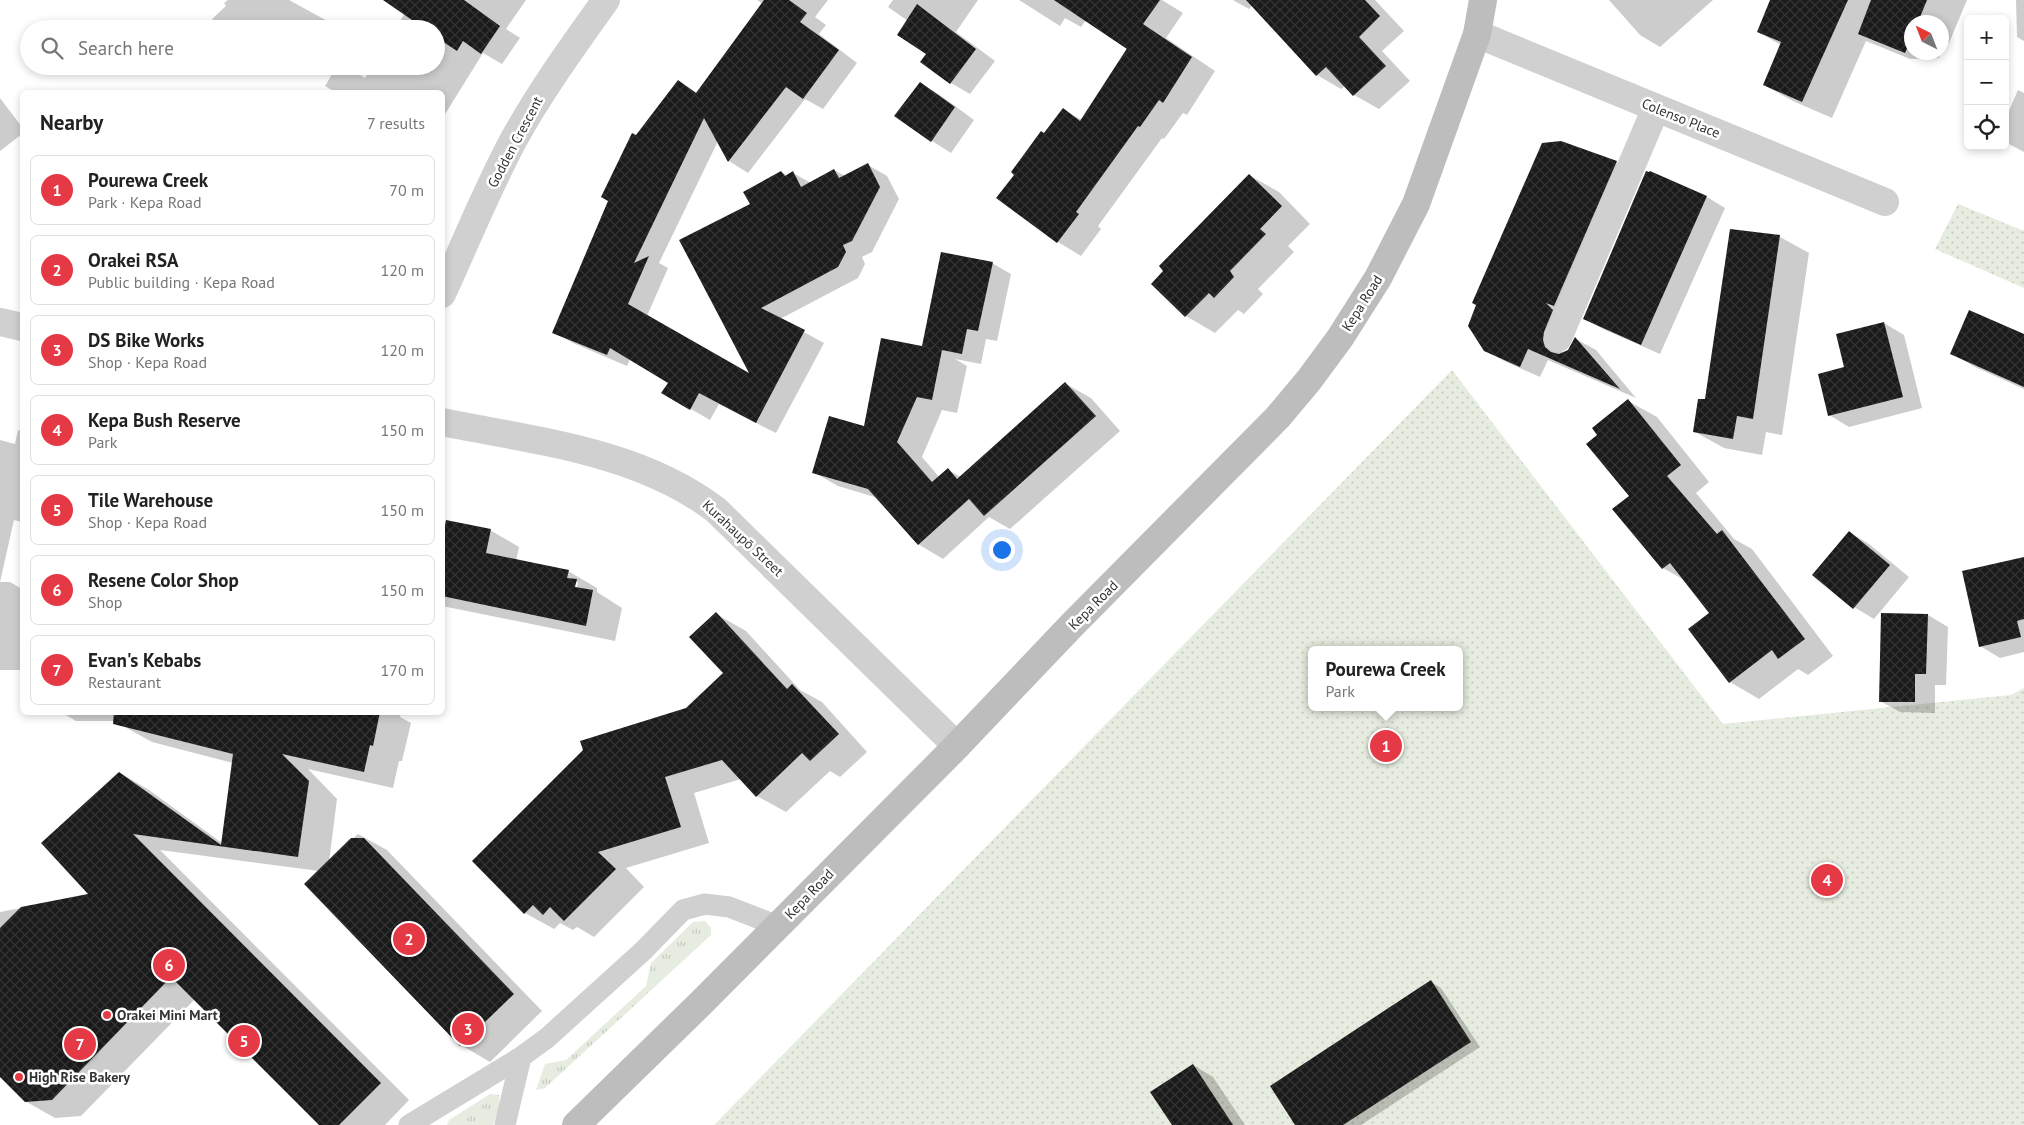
<!DOCTYPE html>
<html lang="en">
<head>
<meta charset="utf-8">
<style>
  body { margin:0; font-family:"PT Sans",sans-serif; background:#f2f2f2; color:#222 }
  .controls { position:absolute; right:15px; top:15px; display:grid; overflow:hidden; border-radius:8px; box-shadow:0 2px 8px #0003 }
  .controls button { width:45px; height:45px; display:grid; place-items:center; padding:0; border:0; border-bottom:1px solid #e0e0e0; background:#fff; color:#222; font:25px sans-serif }
  .compass { position:absolute; left:1904px; top:15px; width:45px; height:45px; border-radius:50%; background:#fff; box-shadow:0 2px 8px #0003; rotate:318deg }
  .you { position:absolute; left:1001px; top:549px; width:18px; height:18px; margin:-12px; border:4px solid #fff; border-radius:50%; background:#1a73e8; box-shadow:0 0 0 8px #1a73e833 }
  .badge { display:grid; place-items:center; width:32px; height:32px; border-radius:50%; background:#e63946; color:#fff; font-size:16px; font-weight:700 }
  .pin { position:absolute; translate:-50% -50%; border:2px solid #fff; box-shadow:0 1px 5px #0006 }
  .popup { position:absolute; left:1308px; top:646px; width:155px; height:65px; box-sizing:border-box; display:grid; place-content:center; border-radius:8px; background:#fff; filter:drop-shadow(0 1px 4px #0005); font-size:16px; white-space:nowrap; color:#767676 }
  .popup b { font-size:19px; color:#222 }
  .popup::after { content:''; position:absolute; left:50%; top:100%; margin-left:-10px; border:10px solid transparent; border-top-color:#fff }
  .list { margin:0; padding:0; list-style:none }
  h2 { display:flex; justify-content:space-between; align-items:center; height:65px; margin:0; padding:0 20px; font-size:21px }
  h2 small { font-size:16px; font-weight:400; color:#767676 }
  .list li { display:grid; grid-template-columns:32px 1fr auto; gap:15px; align-items:center; box-sizing:border-box; height:70px; margin:0 10px 10px; padding:0 10px; border:1px solid #e0e0e0; border-radius:8px }
  .list b { display:block; font-size:19px; white-space:nowrap }
  .list p { margin:0; font-size:16px; white-space:nowrap; color:#767676 }
  .list em { font-size:16px; font-style:normal; color:#767676 }
  .icon { flex:none; width:28px; height:28px; fill:none; stroke:currentColor; stroke-width:2; stroke-linecap:round; stroke-linejoin:round }
  .map { position:relative; flex:none; width:2024px; height:1125px; overflow:hidden }
  .search { position:absolute; background:#fff; box-shadow:0 2px 8px #0003; left:20px; top:20px; width:425px; height:55px; display:flex; align-items:center; gap:12px; box-sizing:border-box; padding:0 18px; border-radius:28px; color:#767676; font-size:19px }
  .panel { position:absolute; background:#fff; box-shadow:0 2px 8px #0003; left:20px; top:90px; width:425px; height:625px; border-radius:8px }
  .map>svg:first-child { display:block }
  .grass { fill:url(#grass-tufts) }
  .park { fill:url(#park-dots); fill-rule:evenodd }
  .shadow { fill:#0003; fill-rule:evenodd }
  .building { fill:url(#building-cross-hatch) }
  .lines { fill:none; stroke-linecap:round; stroke-linejoin:round }
  .lane { stroke:#d0d0d0; stroke-width:21 }
  .street { stroke:#d0d0d0; stroke-width:28 }
  .secondary { stroke:#bdbdbd; stroke-width:28 }
  .poi-dot { fill:#e63946; stroke:#fff; stroke-width:2 }
  .labels { text-anchor:middle; stroke-width:5; stroke-linejoin:round; paint-order:stroke }
  .street-label { font-size:14px; fill:#333; stroke:#fff }
  .poi-label { font-size:14px; font-weight:bold; fill:#333; stroke:#fff; text-anchor:start }
</style>
</head>
<body>
<div class="map">
<svg width="2024" height="1125" viewBox="0 0 2024 1125">
  <defs>
    <pattern id="grass-tufts" width="24" height="20" patternUnits="userSpaceOnUse" patternTransform="scale(1.25)"><rect width="24" height="20" fill="#e6ecdf"/><path d="M3 7l-1-3M5 7V3M7 7l1-3M15 17l-1-3M17 17v-4M19 17l1-3" fill="none" stroke="#c6cbc0"/></pattern>
    <pattern id="park-dots" width="8" height="8" patternUnits="userSpaceOnUse" patternTransform="scale(1.25)"><rect width="8" height="8" fill="#e6ecdf"/><path d="M2 2h.1M6 6h.1" fill="none" stroke="#c6cbc0" stroke-width="1.8" stroke-linecap="round"/></pattern>
    <pattern id="building-cross-hatch" width="8" height="8" patternUnits="userSpaceOnUse" patternTransform="scale(1.25)"><rect width="8" height="8" fill="#1a1a1a"/><path d="M0 0l8 8M0 8l8-8" fill="none" stroke="#333"/></pattern>
  </defs>
  <rect width="100%" height="100%" fill="#fff"/>
  <path class="grass" d="M 705,921 L 711,928 L 711,935 L 545,1088 L 536,1090 L 545,1064 L 566,1060 L 646,986 L 651,963 L 693,922 Z
    M 490,1094 L 499,1095 L 500,1107 L 493,1125 L 447,1125 L 449,1120 Z"/>
  <path class="park" d="M 1958,204 L 2024,231 L 2024,288 L 1935,249 Z
    M 1452,370 L 1723,724 L 2011,695 L 2024,688 L 2024,1125 L 714,1125 ZM 1312,650 L 1460,650 L 1460,707 L 1312,707 Z"/>
  <path class="shadow" d="M 228,0 L 289,0 L 342,29 L 228,29 L 212,19 L 226,6 L 224,3 Z
    M 385,0 L 526,0 L 506,29 L 520,38 L 502,64 L 483,53 L 442,119 L 442,92 L 335,92 L 325,86 L 337,66 L 346,66 L 365,78 L 372,66 L 436,66 L 436,29 L 395,29 L 405,13 Z
    M 757,0 L 828,0 L 815,17 L 826,25 L 819,34 L 857,63 L 823,109 L 805,99 L 748,173 L 729,161 L 718,141 L 659,263 L 668,268 L 647,316 L 752,376 L 751,204 L 781,172 L 788,176 L 793,173 L 811,183 L 834,170 L 845,176 L 868,165 L 887,176 L 899,199 L 872,252 L 862,257 L 865,264 L 858,278 L 780,319 L 824,343 L 776,433 L 719,404 L 710,420 L 663,393 L 670,383 L 630,359 L 627,366 L 573,343 L 554,332 L 637,136 L 678,81 L 697,93 L 763,4 Z
    M 893,0 L 978,0 L 956,32 L 995,61 L 970,94 L 951,83 L 927,54 L 908,21 L 888,7 Z
    M 1019,0 L 1162,0 L 1183,13 L 1166,38 L 1215,71 L 1187,115 L 1183,113 L 1164,139 L 1162,138 L 1098,226 L 1101,229 L 1081,256 L 1058,242 L 998,198 L 1063,110 L 1082,120 L 1129,48 L 1086,20 L 1081,27 L 1065,18 L 1060,26 Z
    M 1233,0 L 1375,0 L 1404,31 L 1382,51 L 1410,81 L 1379,109 L 1354,95 L 1345,86 L 1341,89 L 1317,75 L 1253,5 L 1249,9 Z
    M 1609,0 L 1713,0 L 1660,47 L 1640,35 Z
    M 1772,0 L 1967,0 L 1949,43 L 1946,42 L 1942,51 L 1942,22 L 1912,22 L 1912,52 L 1941,52 L 1939,58 L 1910,59 L 1866,41 L 1832,118 L 1793,101 L 1764,85 L 1781,45 L 1758,32 Z
    M 2016,0 L 2024,0 L 2024,41 L 2017,37 Z
    M 315,66 L 327,66 L 324,71 Z
    M 920,83 L 940,95 L 974,120 L 951,153 L 932,141 L 896,116 Z
    M 2018,90 L 2024,93 L 2024,152 L 2005,142 L 2005,120 Z
    M 0,98 L 22,127 L 22,134 L 0,151 Z
    M 1616,162 L 1636,173 L 1563,344 L 1562,352 L 1563,353 L 1569,351 L 1576,339 L 1596,350 L 1636,398 L 1548,360 L 1540,377 L 1506,362 L 1485,350 Z
    M 1650,172 L 1707,197 L 1725,208 L 1660,354 L 1603,329 L 1585,319 Z
    M 1249,175 L 1279,192 L 1310,224 L 1288,246 L 1294,252 L 1258,289 L 1263,294 L 1244,314 L 1238,310 L 1215,333 L 1186,316 Z
    M 1780,237 L 1809,253 L 1782,435 L 1766,432 L 1762,455 L 1724,448 L 1695,432 L 1706,401 Z
    M 992,263 L 1011,274 L 997,341 L 986,339 L 981,364 L 955,359 L 967,366 L 957,413 L 942,410 L 922,457 L 940,478 L 948,470 L 961,477 L 1066,384 L 1091,398 L 1120,431 L 1010,529 L 989,517 L 943,559 L 918,544 L 878,498 L 838,486 L 813,472 L 865,427 L 929,349 L 924,345 Z
    M 1884,323 L 1904,335 L 1922,408 L 1849,427 L 1829,415 L 1846,368 Z
    M 2024,335 L 2024,389 L 1975,367 L 1951,353 Z
    M 1628,401 L 1657,417 L 1709,482 L 1696,493 L 1734,539 L 1752,549 L 1833,656 L 1808,675 L 1798,669 L 1759,699 L 1730,682 L 1711,613 L 1686,581 L 1663,568 L 1614,509 L 1630,496 L 1599,435 Z
    M 18,430 L 22,431 L 22,522 L 14,520 L 0,582 L 10,582 L 22,589 L 22,670 L 0,670 L 0,440 L 15,444 Z
    M 490,530 L 519,547 L 516,561 L 568,571 L 597,588 L 597,592 L 622,608 L 615,641 L 442,606 L 442,546 ZM 575,582 L 578,582 L 576,593 L 573,593 Z
    M 1849,532 L 1869,544 L 1909,577 L 1874,619 L 1854,607 Z
    M 2024,559 L 2024,652 L 2000,658 L 1980,646 Z
    M 716,614 L 746,631 L 800,690 L 822,702 L 867,752 L 840,777 L 830,771 L 786,812 L 757,796 L 741,779 L 694,793 L 709,843 L 626,868 L 644,887 L 594,937 L 577,927 L 573,930 L 560,923 L 554,929 L 525,913 L 686,709 L 725,673 Z
    M 1928,615 L 1948,627 L 1946,685 L 1935,685 L 1935,713 L 1900,712 L 1880,701 Z
    M 61,712 L 401,712 L 400,717 L 411,723 L 402,761 L 399,761 L 393,788 L 308,769 L 337,799 L 329,862 L 358,834 L 387,850 L 542,1011 L 490,1062 L 461,1045 L 319,871 L 160,850 L 409,1100 L 385,1125 L 321,1125 L 195,999 L 81,1116 L 55,1118 L 25,1101 L 0,1076 L 0,912 L 91,895 L 120,773 L 149,790 L 222,843 L 233,763 L 152,742 L 123,726 L 124,721 L 76,721 Z
    M 1431,982 L 1441,988 L 1480,1047 L 1361,1125 L 1297,1125 Z
    M 1193,1065 L 1213,1077 L 1245,1125 L 1174,1125 Z"/>
  <path class="building" d="M 383,0 L 464,0 L 500,26 L 481,54 L 463,41 L 457,51 L 436,37 L 436,29 L 425,29 Z
    M 764,0 L 789,0 L 807,13 L 800,22 L 839,50 L 803,99 L 786,87 L 728,162 L 704,118 L 634,263 L 649,256 L 628,304 L 749,373 L 679,240 L 750,204 L 743,192 L 781,171 L 785,176 L 793,171 L 801,187 L 834,169 L 839,178 L 868,163 L 880,187 L 852,241 L 843,245 L 846,252 L 838,267 L 761,308 L 805,330 L 756,423 L 699,393 L 690,410 L 661,393 L 668,383 L 610,348 L 607,355 L 552,333 L 608,201 L 601,197 L 632,133 L 636,135 L 678,80 L 696,93 Z
    M 1054,0 L 1160,0 L 1143,24 L 1192,57 L 1163,103 L 1159,100 L 1140,127 L 1138,126 L 1076,212 L 1079,214 L 1057,243 L 996,198 L 1014,175 L 1011,172 L 1041,131 L 1044,133 L 1063,108 L 1080,121 L 1135,36 L 1127,49 Z
    M 1246,0 L 1365,0 L 1380,16 L 1359,37 L 1386,66 L 1353,96 L 1326,67 L 1316,76 Z
    M 1770,0 L 1848,0 L 1802,102 L 1763,85 L 1781,42 L 1757,32 Z
    M 1871,0 L 1927,0 L 1918,22 L 1912,22 L 1912,37 L 1905,53 L 1858,34 Z
    M 917,4 L 976,49 L 950,84 L 920,62 L 926,54 L 897,35 Z
    M 920,82 L 955,107 L 931,142 L 894,116 Z
    M 1561,141 L 1617,161 L 1554,306 L 1546,303 L 1553,310 L 1544,332 L 1543,340 L 1545,347 L 1551,352 L 1559,354 L 1568,350 L 1575,337 L 1620,389 L 1528,349 L 1520,367 L 1484,351 L 1468,326 L 1476,305 L 1472,303 L 1542,143 Z
    M 1646,171 L 1649,172 L 1650,171 L 1707,196 L 1641,345 L 1583,319 Z
    M 1249,174 L 1282,206 L 1260,229 L 1266,234 L 1230,271 L 1234,277 L 1214,298 L 1209,293 L 1185,317 L 1151,284 L 1163,271 L 1159,266 Z
    M 1730,229 L 1780,235 L 1753,419 L 1737,416 L 1733,439 L 1693,432 L 1698,399 L 1705,399 Z
    M 941,252 L 993,262 L 978,331 L 967,329 L 962,354 L 922,346 Z
    M 1969,310 L 2024,334 L 2024,387 L 1950,354 Z
    M 1884,322 L 1903,397 L 1828,416 L 1818,374 L 1844,367 L 1836,334 Z
    M 881,338 L 942,350 L 932,400 L 917,397 L 897,442 L 932,482 L 948,468 L 957,479 L 1065,382 L 1096,416 L 984,516 L 969,499 L 918,545 L 868,489 L 812,473 L 829,416 L 864,426 Z
    M 1628,399 L 1681,465 L 1667,476 L 1717,534 L 1722,530 L 1805,639 L 1778,659 L 1772,650 L 1729,683 L 1688,629 L 1709,613 L 1670,563 L 1662,569 L 1612,509 L 1629,496 L 1586,444 L 1597,435 L 1592,428 Z
    M 446,520 L 491,529 L 486,553 L 569,570 L 567,578 L 577,579 L 575,587 L 593,590 L 586,626 L 442,596 L 442,540 Z
    M 1849,531 L 1890,565 L 1853,609 L 1812,575 Z
    M 2024,557 L 2024,619 L 2017,621 L 2021,637 L 1979,647 L 1962,571 Z
    M 716,612 L 787,689 L 792,684 L 839,734 L 810,761 L 802,753 L 756,797 L 722,760 L 665,777 L 681,827 L 598,852 L 616,869 L 564,921 L 550,907 L 543,915 L 533,905 L 524,914 L 472,861 L 583,750 L 580,741 L 686,708 L 723,673 L 689,637 Z
    M 1881,613 L 1928,614 L 1926,674 L 1915,674 L 1915,702 L 1879,702 Z
    M 114,712 L 380,712 L 373,746 L 370,745 L 364,772 L 282,754 L 309,781 L 298,857 L 133,834 L 381,1083 L 339,1125 L 319,1125 L 171,977 L 52,1100 L 25,1102 L 0,1077 L 0,928 L 21,907 L 88,894 L 41,843 L 119,772 L 221,845 L 233,754 L 113,724 Z
    M 351,838 L 364,838 L 514,994 L 460,1046 L 304,884 Z
    M 1431,980 L 1471,1042 L 1343,1125 L 1295,1125 L 1270,1086 Z
    M 1193,1064 L 1233,1125 L 1172,1125 L 1150,1092 Z"/>
  <g class="lines">
    <path class="lane" d="M 409,1125 L 521,1057 L 547,1038 L 643,951 L 683,910 L 705,904 L 729,907 L 778,926
      M 505,1125 L 521,1057"/>
    <path class="street" d="M 1477,34 L 1885,202
      M 442,294 C 466,242 487,189 514,139 C 541,90 574,45 606,0
      M 0,322 L 22,327
      M 1558,338 L 1656,108
      M 442,422 C 536,441 639,451 716,510 L 957,746"/>
    <path class="secondary" d="M 576,1125 L 701,1003 L 952,751 L 1072,625 L 1278,417 L 1309,380 L 1340,338 L 1378,278 L 1416,204 L 1477,34 L 1483,0"/>
  </g>
  <g class="poi-dot">
    <circle cx="107" cy="1015" r="5"/>
    <circle cx="19" cy="1077" r="5"/>
  </g>
  <g class="labels">
    <g class="street-label">
      <text transform="translate(1681 118) rotate(22)" y="5">Colenso Place</text>
      <text transform="translate(515 142) rotate(-62)" y="5">Godden Crescent</text>
      <text transform="translate(1362 303) rotate(-58)" y="5">Kepa Road</text>
      <text transform="translate(743 538) rotate(43)" y="5">Kurahaupō Street</text>
      <text transform="translate(1093 605) rotate(-45)" y="5">Kepa Road</text>
      <text transform="translate(809 894) rotate(-46)" y="5">Kepa Road</text>
    </g>
    <g class="poi-label">
      <text x="117" y="1020">Orakei Mini Mart</text>
      <text x="29" y="1082">High Rise Bakery</text>
    </g>
  </g>
</svg>
<div class="controls">
<button>+</button>
<button>−</button>
<button><svg class="icon" aria-label="locate" viewBox="0 0 24 24"><circle cx="12" cy="12" r="6"/><path d="M12 2v4M12 18v4M2 12h4M18 12h4"/></svg></button>
</div>
<svg class="compass" viewBox="-18 -18 36 36"><path d="M0-13l5 13h-10z" fill="#e53935"/><path d="M0 13l5-13h-10z" fill="#767676"/></svg>
<div class="you"></div>
<div class="pin badge" style="left:1386px;top:746px">1</div>
<div class="popup"><b>Pourewa Creek</b>Park</div>
<div class="pin badge" style="left:409px;top:939px">2</div>
<div class="pin badge" style="left:468px;top:1029px">3</div>
<div class="pin badge" style="left:1827px;top:880px">4</div>
<div class="pin badge" style="left:244px;top:1041px">5</div>
<div class="pin badge" style="left:169px;top:965px">6</div>
<div class="pin badge" style="left:80px;top:1044px">7</div>
<div class="search"><svg class="icon" aria-label="search" viewBox="0 0 24 24"><circle cx="10" cy="10" r="6"/><path d="M15 15l6 6"/></svg>Search here</div>
<section class="panel">
<h2>Nearby<small>7 results</small></h2>
<ul class="list">
<li><span class="badge">1</span><div><b>Pourewa Creek</b><p>Park · Kepa Road</p></div><em>70 m</em></li>
<li><span class="badge">2</span><div><b>Orakei RSA</b><p>Public building · Kepa Road</p></div><em>120 m</em></li>
<li><span class="badge">3</span><div><b>DS Bike Works</b><p>Shop · Kepa Road</p></div><em>120 m</em></li>
<li><span class="badge">4</span><div><b>Kepa Bush Reserve</b><p>Park</p></div><em>150 m</em></li>
<li><span class="badge">5</span><div><b>Tile Warehouse</b><p>Shop · Kepa Road</p></div><em>150 m</em></li>
<li><span class="badge">6</span><div><b>Resene Color Shop</b><p>Shop</p></div><em>150 m</em></li>
<li><span class="badge">7</span><div><b>Evan's Kebabs</b><p>Restaurant</p></div><em>170 m</em></li>
</ul>
</section>
</div>
</body>
</html>
